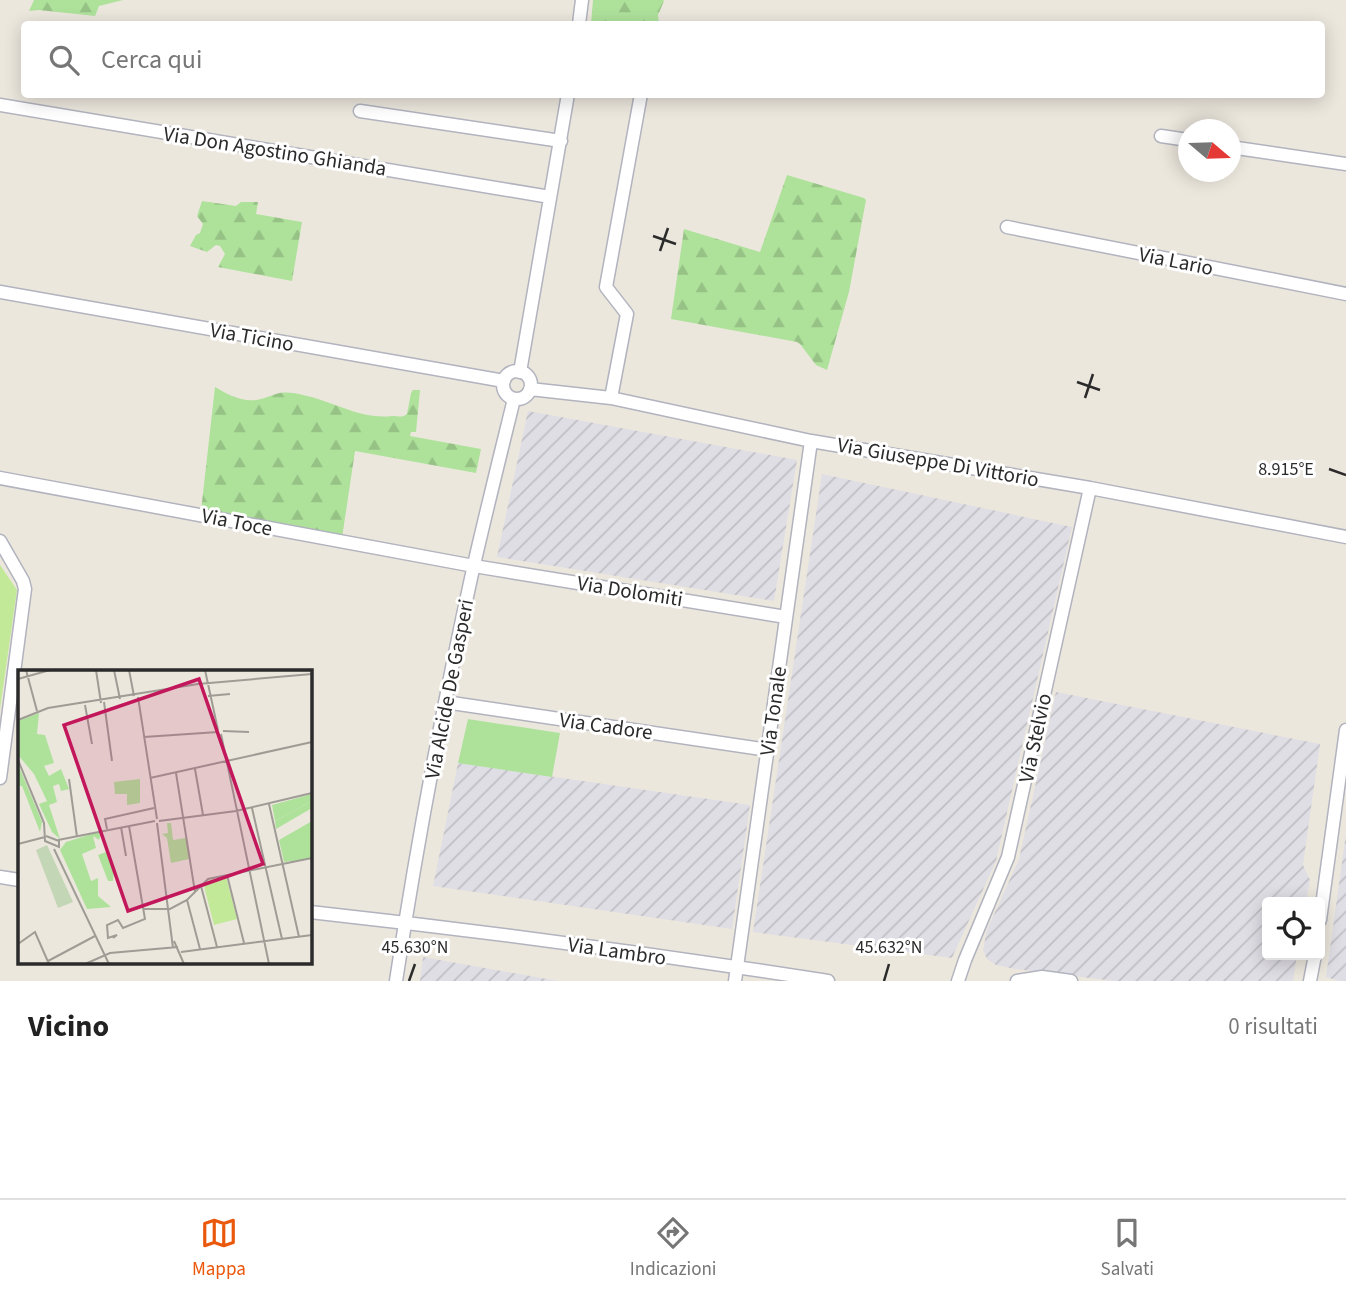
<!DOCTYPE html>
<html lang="it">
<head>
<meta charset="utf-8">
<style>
  body { margin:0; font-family:"Source Sans 3",sans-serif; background:#f2f2f2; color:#222 }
  .controls { position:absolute; right:21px; bottom:21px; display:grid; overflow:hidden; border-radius:7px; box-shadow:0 4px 18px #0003 }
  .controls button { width:63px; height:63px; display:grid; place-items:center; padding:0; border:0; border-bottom:2px solid #e0e0e0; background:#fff; color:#222; font:35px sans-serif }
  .compass { position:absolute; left:1178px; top:119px; width:63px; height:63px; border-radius:50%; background:#fff; box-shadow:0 4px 18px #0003; rotate:109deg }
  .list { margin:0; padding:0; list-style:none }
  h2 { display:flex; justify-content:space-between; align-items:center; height:91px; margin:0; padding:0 28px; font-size:30px }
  h2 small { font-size:23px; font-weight:400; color:#767676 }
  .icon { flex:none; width:38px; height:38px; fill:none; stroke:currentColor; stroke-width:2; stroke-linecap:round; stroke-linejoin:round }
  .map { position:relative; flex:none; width:1346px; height:981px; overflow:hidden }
  .search { position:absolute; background:#fff; box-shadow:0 4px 18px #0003; left:21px; right:21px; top:21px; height:77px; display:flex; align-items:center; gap:18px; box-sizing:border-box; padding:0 24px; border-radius:7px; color:#767676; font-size:26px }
  .sheet { height:217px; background:#fff }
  nav { display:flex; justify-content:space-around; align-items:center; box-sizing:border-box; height:98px; border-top:2px solid #e0e0e0; background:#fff; font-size:19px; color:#767676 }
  nav a { display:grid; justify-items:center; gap:4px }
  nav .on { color:#ea580c }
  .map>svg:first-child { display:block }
  .industrial { fill:url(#industrial-furrows) }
  .grass { fill:#aee29b }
  .forest { fill:url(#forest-firs) }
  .pitch { fill:#c1e997 }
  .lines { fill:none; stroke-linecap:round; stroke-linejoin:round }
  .minor-casing { stroke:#b1b3be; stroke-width:15 }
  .minor { stroke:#fff; stroke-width:12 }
  .ticks { fill:none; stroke:#2b2b2b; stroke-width:2.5 }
  .labels { text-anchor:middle; stroke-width:6; stroke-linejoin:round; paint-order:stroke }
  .street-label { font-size:21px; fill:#2b2b2b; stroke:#fff }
  .inset-road { fill:none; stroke:#9f9c96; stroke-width:2 }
  .view { fill:#c2185b; fill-opacity:0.15; stroke:#c2185b; stroke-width:3.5 }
  .inset-edge { fill:none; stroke:#2b2b2b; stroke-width:3.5 }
  .ticks-label { font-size:18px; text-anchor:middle; fill:#2b2b2b; stroke:#fff; stroke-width:6; stroke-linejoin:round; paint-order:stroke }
</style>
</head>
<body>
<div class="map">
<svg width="1346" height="981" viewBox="0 0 1346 981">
  <defs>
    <pattern id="industrial-furrows" width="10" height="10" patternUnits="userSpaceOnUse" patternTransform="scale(1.75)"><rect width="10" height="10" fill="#e0dee5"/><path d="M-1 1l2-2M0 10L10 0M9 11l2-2" fill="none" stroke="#c0bfc5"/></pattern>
    <pattern id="forest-firs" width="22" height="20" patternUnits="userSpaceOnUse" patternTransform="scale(1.75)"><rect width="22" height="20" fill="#aee29b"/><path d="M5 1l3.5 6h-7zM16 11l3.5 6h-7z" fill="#96c286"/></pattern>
  </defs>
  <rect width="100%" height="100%" fill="#ece7dd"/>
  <path class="industrial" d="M 528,411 L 797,460 L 774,601 L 497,557 Z
    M 822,474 L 1072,527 L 996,861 L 952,958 L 753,932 Z
    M 1056,692 L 1320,744 L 1303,865 L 1310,880 L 1306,902 L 1267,902 L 1267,955 L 1297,955 L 1293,981 L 1114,981 L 1015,969 L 996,965 L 987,959 L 983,950 L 987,930 L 1019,859 Z
    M 458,763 L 750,805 L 732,929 L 433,886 Z
    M 1346,834 L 1346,981 L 1339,981 L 1326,977 Z
    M 423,957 L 558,981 L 420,981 Z"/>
  <path class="grass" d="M 468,719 L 560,733 L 552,777 L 458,763 Z"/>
  <path class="forest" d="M 34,0 L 123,0 L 99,6 L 95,16 L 39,10 L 29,11 Z
    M 593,0 L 663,0 L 664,1 L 658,15 L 659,24 L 591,24 Z
    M 787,175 L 864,198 L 866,200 L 849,292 L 827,370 L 816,365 L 800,344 L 797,342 L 671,319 L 684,229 L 760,252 Z
    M 202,201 L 236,206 L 241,202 L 258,202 L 256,214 L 302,222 L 292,281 L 218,267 L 225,254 L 220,246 L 216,245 L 207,252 L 190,246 L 196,235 L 200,233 L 203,224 L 197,216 Z
    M 215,387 C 227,394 241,402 256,400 C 263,399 269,396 276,394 C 285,391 295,393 303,395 C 333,401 361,420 392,416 C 399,416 402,418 407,414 L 411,393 L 413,390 L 420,390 L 416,432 L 411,432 L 410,436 L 481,449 L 476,473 L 355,451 L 342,538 L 201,511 Z"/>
  <path class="pitch" d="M 0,565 L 17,590 L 0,709 Z"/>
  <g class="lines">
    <g class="minor-casing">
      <path id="minor" d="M 579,24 L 582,0
        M 0,105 L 550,197
        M 360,111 L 561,141
        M 1161,136 L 1188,140
        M 1230,147 L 1346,164
        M 1007,227 L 1346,294
        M 0,292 L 504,381
        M503 385a14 14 0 1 1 28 0a14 14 0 1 1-28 0Z
        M 520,372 L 568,94
        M 530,389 L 611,398 L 811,441 L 1090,488 L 1346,537
        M 611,398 L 627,314 L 606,287 L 641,94
        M 0,478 L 474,566 L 786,617
        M 0,541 L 23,581 L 25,589 L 0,778
        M 445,702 L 768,750
        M 0,877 L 19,880
        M 310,912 C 483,931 656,954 828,981
        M 1320,920 L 1346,730
        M 396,981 C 417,843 443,705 473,569 C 486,512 500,456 514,399
        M 735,981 L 811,441
        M 958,981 L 965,960 L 1008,857 L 1090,488
        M 1017,981 L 1042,977 L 1071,981
        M 1310,981 L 1315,955"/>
    </g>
    <use href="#minor" class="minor"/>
  </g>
  <path class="ticks" d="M 653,236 L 676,244M 660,251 L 668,228M 1077,382 L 1100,390M 1085,398 L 1093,374M 1329,469 L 1346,475M 409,981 L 415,964M 884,981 L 889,964"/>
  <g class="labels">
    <g class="street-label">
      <text transform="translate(275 151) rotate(9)" y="7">Via Don Agostino Ghianda</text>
      <text transform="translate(1176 261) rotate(11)" y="7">Via Lario</text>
      <text transform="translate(252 337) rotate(10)" y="7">Via Ticino</text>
      <text transform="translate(938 462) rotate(10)" y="7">Via Giuseppe Di Vittorio</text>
      <text transform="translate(237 522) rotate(11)" y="7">Via Toce</text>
      <text transform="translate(630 591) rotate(9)" y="7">Via Dolomiti</text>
      <text transform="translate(449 689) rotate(-79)" y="7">Via Alcide De Gasperi</text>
      <text transform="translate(773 711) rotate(-82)" y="7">Via Tonale</text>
      <text transform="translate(606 726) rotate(8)" y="7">Via Cadore</text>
      <text transform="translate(1035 738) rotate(-78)" y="7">Via Stelvio</text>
      <text transform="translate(617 951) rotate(8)" y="7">Via Lambro</text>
    </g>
  </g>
  <g transform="translate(18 670)">
    <rect width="294" height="294" fill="#ece7dd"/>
    <path d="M 294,131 L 294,138 L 258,159 L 257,151 Z" fill="#aee29b"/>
    <path d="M 21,43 L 19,64 L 27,65 L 36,93 L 26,96 L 31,106 L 43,99 L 51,119 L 43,121 L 41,114 L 35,116 L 39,132 L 31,135 L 42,169 L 34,162 L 21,134 L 29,131 L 16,104 L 0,85 L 0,51 ZM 0,94 L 24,152 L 22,162 L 4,116 L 0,116 ZM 122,109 L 122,133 L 109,135 L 109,124 L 97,124 L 96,112 ZM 294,124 L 294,131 L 257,151 L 254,135 ZM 294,151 L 294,189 L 266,192 L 261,170 ZM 149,153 L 153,153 L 155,170 L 168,168 L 171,189 L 153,193 L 149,168 L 144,164 L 150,163 ZM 83,161 L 86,174 L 83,164 L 81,170 L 75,166 L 78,178 L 64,184 L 73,211 L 80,208 L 80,226 L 93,237 L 69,239 L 42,180 L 48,172 ZM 87,176 L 96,199 L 95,211 L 90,211 L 80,185 L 88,182 Z" fill="#aee29b"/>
    <path d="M 29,175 L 55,232 L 40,238 L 18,180 Z" fill="#c3d6b5"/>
    <path d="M 208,207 L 219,249 L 196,255 L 186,216 L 191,210 Z" fill="#c1e997"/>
    <path class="inset-road" d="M 8,0 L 19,41M 78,0 L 83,33M 96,0 L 102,29M 111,0 L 116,26M 187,0 L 200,60M 0,9 L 32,0M 190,26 L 212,24M 120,27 L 139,149M 86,32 L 94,91M 67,35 L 74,74M 0,50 L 30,38 L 180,14 L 294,4M 205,61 L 231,62M 203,64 L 251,294M 126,67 L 200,62M 0,90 L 26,153 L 27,171 L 41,177 L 41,171 L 28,166M 177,99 L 185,145M 158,103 L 177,222M 132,108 L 294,72M 51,109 L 59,167M 251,134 L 281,267M 234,138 L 264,269M 141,151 L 218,141 L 294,123M 139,153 L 155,278M 103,157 L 108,186M 89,159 L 87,149 L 136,138M 40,170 L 137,151M 0,174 L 27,167M 36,179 L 91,294M 209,205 L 226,273M 183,216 L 199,277M 169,230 L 182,279M 125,239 L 152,239 L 169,230 L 190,209 L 294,188M 95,268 L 99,265 L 90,268 L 89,255 L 100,250 L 105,258 L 127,249 L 111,156M 156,271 L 166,294M 0,274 L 17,262 L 31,294M 163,282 L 294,265M 30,291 L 77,266M 67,294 L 92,283 L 160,277"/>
    <path class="view" d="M 181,9 L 245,194 L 110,241 L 46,55 Z"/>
    <rect width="294" height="294" class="inset-edge"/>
  </g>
  <g class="ticks-label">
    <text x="1286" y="475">8.915°E</text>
    <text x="415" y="953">45.630°N</text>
    <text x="889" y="953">45.632°N</text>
  </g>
</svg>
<div class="controls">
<button><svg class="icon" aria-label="locate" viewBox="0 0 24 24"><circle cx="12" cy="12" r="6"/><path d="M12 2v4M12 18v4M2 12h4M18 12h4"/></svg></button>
</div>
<svg class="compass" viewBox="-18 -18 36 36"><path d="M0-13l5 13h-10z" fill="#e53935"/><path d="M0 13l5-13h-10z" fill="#767676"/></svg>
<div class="search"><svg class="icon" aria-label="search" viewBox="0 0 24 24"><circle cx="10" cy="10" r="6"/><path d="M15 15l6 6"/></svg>Cerca qui</div>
</div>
<section class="sheet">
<h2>Vicino<small>0 risultati</small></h2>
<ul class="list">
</ul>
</section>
<nav>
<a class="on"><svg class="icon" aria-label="map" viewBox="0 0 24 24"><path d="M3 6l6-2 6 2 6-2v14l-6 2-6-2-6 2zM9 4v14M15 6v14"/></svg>Mappa</a>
<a><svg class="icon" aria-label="directions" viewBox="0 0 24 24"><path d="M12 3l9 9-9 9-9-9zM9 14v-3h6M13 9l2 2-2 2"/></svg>Indicazioni</a>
<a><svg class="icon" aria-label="saved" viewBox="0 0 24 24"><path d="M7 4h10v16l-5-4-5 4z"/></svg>Salvati</a>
</nav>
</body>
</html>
